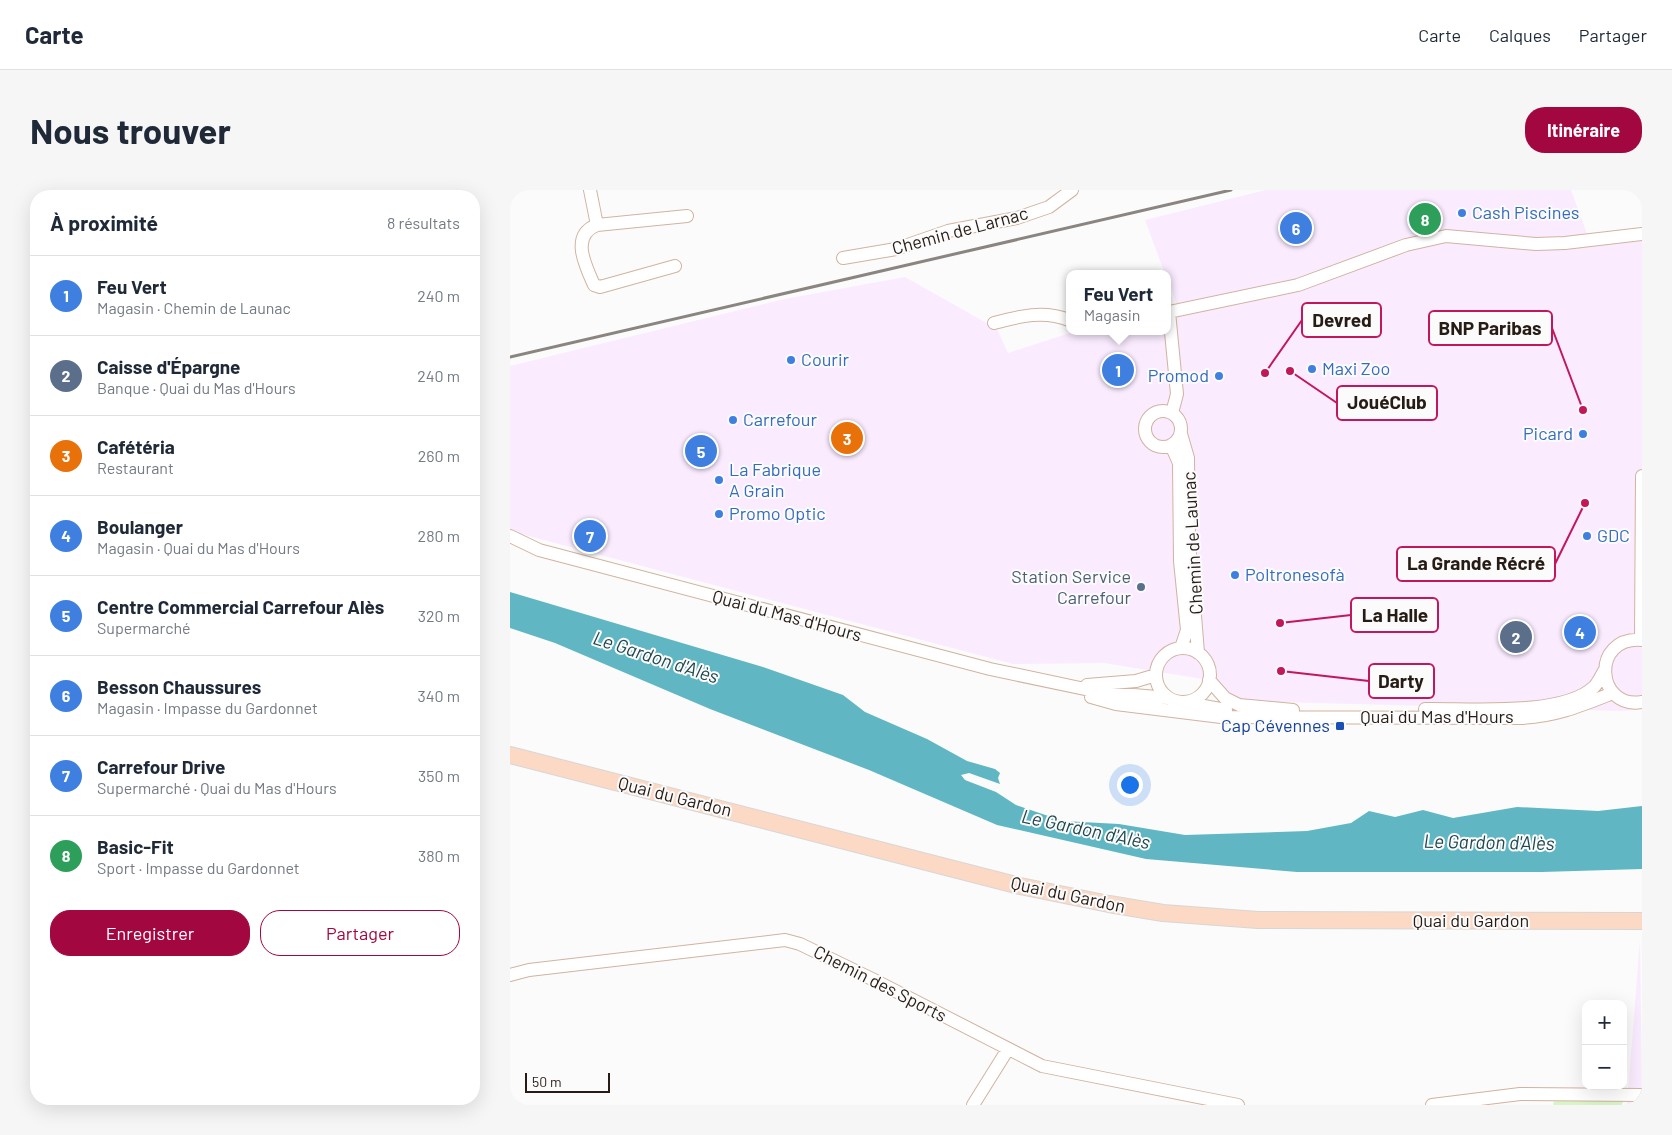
<!DOCTYPE html>
<html lang="fr">
<head>
<meta charset="utf-8">
<style>
  body { margin:0; font-family:Barlow,sans-serif; background:#f6f6f7; color:#1f2937 }
  .controls { position:absolute; right:15px; bottom:15px; display:grid; overflow:hidden; border-radius:10px; box-shadow:0 5px 20px #0002 }
  .controls button { width:45px; height:45px; display:grid; place-items:center; padding:0; border:0; border-bottom:1px solid #e0e1e3; background:#fff; color:#1f2937; font:25px sans-serif }
  .scale { position:absolute; left:15px; bottom:12px; width:85px; box-sizing:border-box; padding-left:5px; border:2px solid #271c15; border-top:0; font-size:14px; line-height:18px; white-space:nowrap; color:#271c15; -webkit-text-stroke:4px #fbfbfb; paint-order:stroke }
  .you { position:absolute; left:619px; top:594px; width:18px; height:18px; margin:-12px; border:4px solid #fff; border-radius:50%; background:#1a73e8; box-shadow:0 0 0 8px #1a73e833 }
  .badge { display:grid; place-items:center; width:32px; height:32px; border-radius:50%; background:#a3073f; color:#fff; font-size:16px; font-weight:700 }
  .pin { position:absolute; translate:-50% -50%; border:2px solid #fff; box-shadow:0 1px 5px #0006 }
  .popup { position:absolute; left:556px; top:80px; width:105px; height:65px; box-sizing:border-box; display:grid; place-content:center; border-radius:10px; background:#fff; filter:drop-shadow(0 1px 4px #0005); font-size:16px; white-space:nowrap; color:#747a83 }
  .popup b { font-size:19px; color:#1f2937 }
  .popup::after { content:''; position:absolute; left:50%; top:100%; margin-left:-10px; border:10px solid transparent; border-top-color:#fff }
  .list { margin:0; padding:0; list-style:none }
  h2 { display:flex; justify-content:space-between; align-items:center; height:65px; margin:0; padding:0 20px; font-size:21px }
  h2 small { font-size:16px; font-weight:400; color:#747a83 }
  .list li { display:grid; grid-template-columns:32px 1fr auto; gap:15px; align-items:center; box-sizing:border-box; height:80px; padding:0 20px; border-top:1px solid #e0e1e3 }
  .list b { display:block; font-size:19px; white-space:nowrap }
  .list p { margin:0; font-size:16px; white-space:nowrap; color:#747a83 }
  .list em { font-size:16px; font-style:normal; color:#747a83 }
  .actions { display:flex; gap:10px; padding:15px 20px }
  .actions a { flex:1; padding:11px 0; border:1px solid #a3073f; border-radius:20px; text-align:center; font-size:18px; color:#a3073f }
  .actions .main { background:#a3073f; color:#fff }
  .map { position:relative; flex:none; width:1132px; height:915px; overflow:hidden; border-radius:20px }
  header { display:flex; align-items:center; gap:30px; box-sizing:border-box; height:70px; padding:0 25px; background:#fff; border-bottom:1px solid #e0e1e3 }
  header strong { font-size:24px }
  nav { display:flex; gap:28px; margin-inline-start:auto; font-size:18px }
  .intro { display:flex; align-items:center; justify-content:space-between; box-sizing:border-box; height:120px; padding:0 30px }
  h1 { margin:0; font-size:35px }
  .button { padding:12px 22px; border-radius:20px; background:#a3073f; color:#fff; font-size:18px; font-weight:700 }
  main { display:flex; gap:30px; padding:0 30px }
  aside { flex:1; background:#fff; border-radius:20px; box-shadow:0 5px 20px #0002 }
  .map>svg:first-child { display:block }
  .commercial { fill:#faebff }
  .green { fill:#d9f5c7 }
  .water { fill:#60b7c3 }
  .lines { fill:none; stroke-linecap:round; stroke-linejoin:round }
  .minor-casing { stroke:#d1b3a0; stroke-width:14 }
  .major-casing { stroke:#d8d6d5; stroke-width:18 }
  .minor { stroke:#fff; stroke-width:12 }
  .major { stroke:#fbd9c5; stroke-width:16 }
  .rail { stroke:#8b8581; stroke-width:3 }
  .shop-dot { fill:#3f7fe0; stroke:#fbfbfb; stroke-width:2 }
  .service-dot { fill:#5c6f8a; stroke:#fbfbfb; stroke-width:2 }
  .transit-dot { fill:#1a4fb4; stroke:#fbfbfb; stroke-width:2 }
  .labels { text-anchor:middle; stroke-width:4; stroke-linejoin:round; paint-order:stroke }
  .shop-label { font-size:18px; fill:#366cbe; stroke:#fbfbfb; text-anchor:start }
  .street-label { font-size:18px; fill:#271c15; stroke:#fbfbfb }
  .service-label { font-size:18px; fill:#4e5e75; stroke:#fbfbfb; text-anchor:end }
  .transit-label { font-size:18px; fill:#164399; stroke:#fbfbfb; text-anchor:end }
  .water-label { font-size:19px; font-style:italic; fill:#20484e; stroke:#fbfbfb }
  .leader { fill:none; stroke:#c2185b; stroke-width:2 }
  .callout-dot { fill:#c2185b; stroke:#fbfbfb; stroke-width:2 }
  .callout { fill:#fbfbfb; stroke:#c2185b; stroke-width:2 }
  .callout-label { font-size:19px; text-anchor:middle; font-weight:bold; fill:#271c15 }
</style>
</head>
<body>
<header>
<strong>Carte</strong>
<nav><a>Carte</a><a>Calques</a><a>Partager</a></nav>
</header>
<div class="intro"><h1>Nous trouver</h1><a class="button">Itinéraire</a></div>
<main>
<aside>
<h2>À proximité<small>8 résultats</small></h2>
<ul class="list">
<li><span class="badge" style="background:#3f7fe0">1</span><div><b>Feu Vert</b><p>Magasin · Chemin de Launac</p></div><em>240 m</em></li>
<li><span class="badge" style="background:#5c6f8a">2</span><div><b>Caisse d'Épargne</b><p>Banque · Quai du Mas d'Hours</p></div><em>240 m</em></li>
<li><span class="badge" style="background:#e8710a">3</span><div><b>Cafétéria</b><p>Restaurant</p></div><em>260 m</em></li>
<li><span class="badge" style="background:#3f7fe0">4</span><div><b>Boulanger</b><p>Magasin · Quai du Mas d'Hours</p></div><em>280 m</em></li>
<li><span class="badge" style="background:#3f7fe0">5</span><div><b>Centre Commercial Carrefour Alès</b><p>Supermarché</p></div><em>320 m</em></li>
<li><span class="badge" style="background:#3f7fe0">6</span><div><b>Besson Chaussures</b><p>Magasin · Impasse du Gardonnet</p></div><em>340 m</em></li>
<li><span class="badge" style="background:#3f7fe0">7</span><div><b>Carrefour Drive</b><p>Supermarché · Quai du Mas d'Hours</p></div><em>350 m</em></li>
<li><span class="badge" style="background:#2e9e5b">8</span><div><b>Basic-Fit</b><p>Sport · Impasse du Gardonnet</p></div><em>380 m</em></li>
</ul>
<div class="actions"><a class="main">Enregistrer</a><a>Partager</a></div>
</aside>
<div class="map">
<svg width="1132" height="915" viewBox="0 0 1132 915">
  <rect width="100%" height="100%" fill="#fbfbfb"/>
  <path class="commercial" d="M 756,0 L 1061,0 L 1080,52 L 1132,40 L 1132,519 L 1114,521 L 729,511 L 699,490 L 594,473 L 503,474 L 0,341 L 0,176 L 275,109 L 395,87 L 487,139 L 498,163 L 566,141 L 657,141 L 657,125 L 669,123 L 657,84 L 655,84 L 635,30 Z
    M 1130,750 L 1132,915 L 1117,915 Z"/>
  <path class="green" d="M 1113,910 L 1112,915 L 1043,915 L 1044,911 Z"/>
  <path class="water" d="M 0,402 L 253,477 L 333,505 L 355,522 L 417,549 L 457,571 L 485,579 L 490,583 L 488,588 L 490,594 L 459,583 L 451,585 L 455,590 L 486,602 L 506,615 L 553,631 L 609,634 L 675,645 L 797,641 L 841,633 L 859,621 L 885,627 L 913,620 L 943,628 L 1007,617 L 1088,621 L 1132,616 L 1132,679 L 1032,682 L 787,682 L 636,669 L 487,635 L 359,580 L 200,519 L 45,453 L 0,438 Z"/>
  <g class="lines">
    <g class="minor-casing">
      <path id="minor" d="M 80,0 L 87,35 L 177,26
        M 87,35 C 60,45 75,75 84,95 L 90,97 L 165,76
        M 333,68 L 386,59 L 438,41 L 507,28 L 539,17 L 562,0
        M 657,122 L 659,122 L 667,204 L 662,223
        M 659,122 L 788,95 L 896,55 L 936,46 L 1026,54 L 1055,53 L 1132,44
        M 484,133 C 510,126 534,120 559,130
        M635 239a18 18 0 1 1 36 0a18 18 0 1 1-36 0Z
        M 671,244 L 678,268 L 679,351 L 688,463
        M 661,255 L 669,273 L 670,371 L 677,440 L 671,458
        M 0,346 L 29,360 L 480,479 L 589,502 L 658,508
        M 1131,450 L 1132,286
        M 1132,450 C 1080,446 1086,520 1132,512
        M646 485a27 27 0 1 1 54 0a27 27 0 1 1-54 0Z
        M 699,490 L 715,508 L 729,515 L 783,520
        M 577,495 L 626,491 L 646,485
        M 581,507 L 606,514 L 711,527 L 1011,528 C 1047,526 1070,516 1103,503
        M 677,513 L 716,520
        M 915,519 C 958,518 1052,527 1084,497 C 1088,493 1091,486 1094,481
        M 0,785 L 19,780 L 275,750 L 290,754 L 364,790 L 532,876 L 728,915
        M 463,915 L 498,859
        M 922,915 L 1010,904 L 1132,905"/>
    </g>
    <g class="major-casing">
      <path id="major" d="M 0,565 L 510,696 L 599,714 L 653,723 L 748,730 L 1132,731"/>
    </g>
    <use href="#minor" class="minor"/>
    <use href="#major" class="major"/>
    <path class="rail" d="M 0,167 L 721,0"/>
  </g>
  <g class="shop-dot">
    <circle cx="952" cy="23" r="5"/>
    <circle cx="281" cy="170" r="5"/>
    <circle cx="802" cy="179" r="5"/>
    <circle cx="709" cy="186" r="5"/>
    <circle cx="223" cy="230" r="5"/>
    <circle cx="1073" cy="244" r="5"/>
    <circle cx="209" cy="290" r="5"/>
    <circle cx="209" cy="324" r="5"/>
    <circle cx="1077" cy="346" r="5"/>
    <circle cx="725" cy="385" r="5"/>
  </g>
  <circle class="service-dot" cx="631" cy="397" r="5"/>
  <rect class="transit-dot" x="825" y="531" width="10" height="10" rx="2.5"/>
  <g class="labels">
    <g class="shop-label">
      <text x="962" y="29">Cash Piscines</text>
      <text x="291" y="176">Courir</text>
      <text x="812" y="185">Maxi Zoo</text>
      <text x="699" y="192" text-anchor="end">Promod</text>
      <text x="233" y="236">Carrefour</text>
      <text x="1063" y="250" text-anchor="end">Picard</text>
      <text x="219" y="286">La Fabrique<tspan x="219" dy="21">A Grain</tspan></text>
      <text x="219" y="330">Promo Optic</text>
      <text x="1087" y="352">GDC</text>
      <text x="735" y="391">Poltronesofà</text>
    </g>
    <g class="street-label">
      <text transform="translate(450 41) rotate(-15)" y="6">Chemin de Larnac</text>
      <text transform="translate(683 353) rotate(-93)" y="6">Chemin de Launac</text>
      <text transform="translate(277 426) rotate(15)" y="6">Quai du Mas d'Hours</text>
      <text x="927" y="533">Quai du Mas d'Hours</text>
      <text transform="translate(165 607) rotate(14)" y="6">Quai du Gardon</text>
      <text transform="translate(558 705) rotate(12)" y="6">Quai du Gardon</text>
      <text x="961" y="737">Quai du Gardon</text>
      <text transform="translate(370 794) rotate(27)" y="6">Chemin des Sports</text>
    </g>
    <g class="service-label">
      <text x="621" y="393">Station Service<tspan x="621" dy="21">Carrefour</tspan></text>
    </g>
    <g class="transit-label">
      <text x="820" y="542">Cap Cévennes</text>
    </g>
    <g class="water-label">
      <text transform="translate(146 467) rotate(18)" y="7">Le Gardon d'Alès</text>
      <text transform="translate(576 639) rotate(12)" y="7">Le Gardon d'Alès</text>
      <text transform="translate(979 652) rotate(1)" y="7">Le Gardon d'Alès</text>
    </g>
  </g>
  <path class="leader" d="M755 183L792 130M1073 220L1042 138M780 181L827 213M1075 313L1045 374M770 433L841 425M771 481L859 491"/>
  <g class="callout-dot">
    <circle cx="755" cy="183" r="5"/>
    <circle cx="1073" cy="220" r="5"/>
    <circle cx="780" cy="181" r="5"/>
    <circle cx="1075" cy="313" r="5"/>
    <circle cx="770" cy="433" r="5"/>
    <circle cx="771" cy="481" r="5"/>
  </g>
  <g class="callout">
    <rect x="792" y="113" width="79" height="34" rx="5"/>
    <rect x="919" y="121" width="123" height="34" rx="5"/>
    <rect x="827" y="196" width="100" height="34" rx="5"/>
    <rect x="887" y="357" width="158" height="34" rx="5"/>
    <rect x="841" y="408" width="87" height="34" rx="5"/>
    <rect x="859" y="474" width="65" height="34" rx="5"/>
  </g>
  <g class="callout-label">
    <text x="832" y="137">Devred</text>
    <text x="980" y="145">BNP Paribas</text>
    <text x="877" y="219">JouéClub</text>
    <text x="966" y="380">La Grande Récré</text>
    <text x="885" y="432">La Halle</text>
    <text x="891" y="498">Darty</text>
  </g>
</svg>
<div class="controls">
<button>+</button>
<button>−</button>
</div>
<div class="scale">50 m</div>
<div class="you"></div>
<div class="pin badge" style="left:608px;top:180px;background:#3f7fe0">1</div>
<div class="popup"><b>Feu Vert</b>Magasin</div>
<div class="pin badge" style="left:1006px;top:447px;background:#5c6f8a">2</div>
<div class="pin badge" style="left:337px;top:248px;background:#e8710a">3</div>
<div class="pin badge" style="left:1070px;top:442px;background:#3f7fe0">4</div>
<div class="pin badge" style="left:191px;top:261px;background:#3f7fe0">5</div>
<div class="pin badge" style="left:786px;top:38px;background:#3f7fe0">6</div>
<div class="pin badge" style="left:80px;top:346px;background:#3f7fe0">7</div>
<div class="pin badge" style="left:915px;top:29px;background:#2e9e5b">8</div>
</div>
</main>
</body>
</html>
